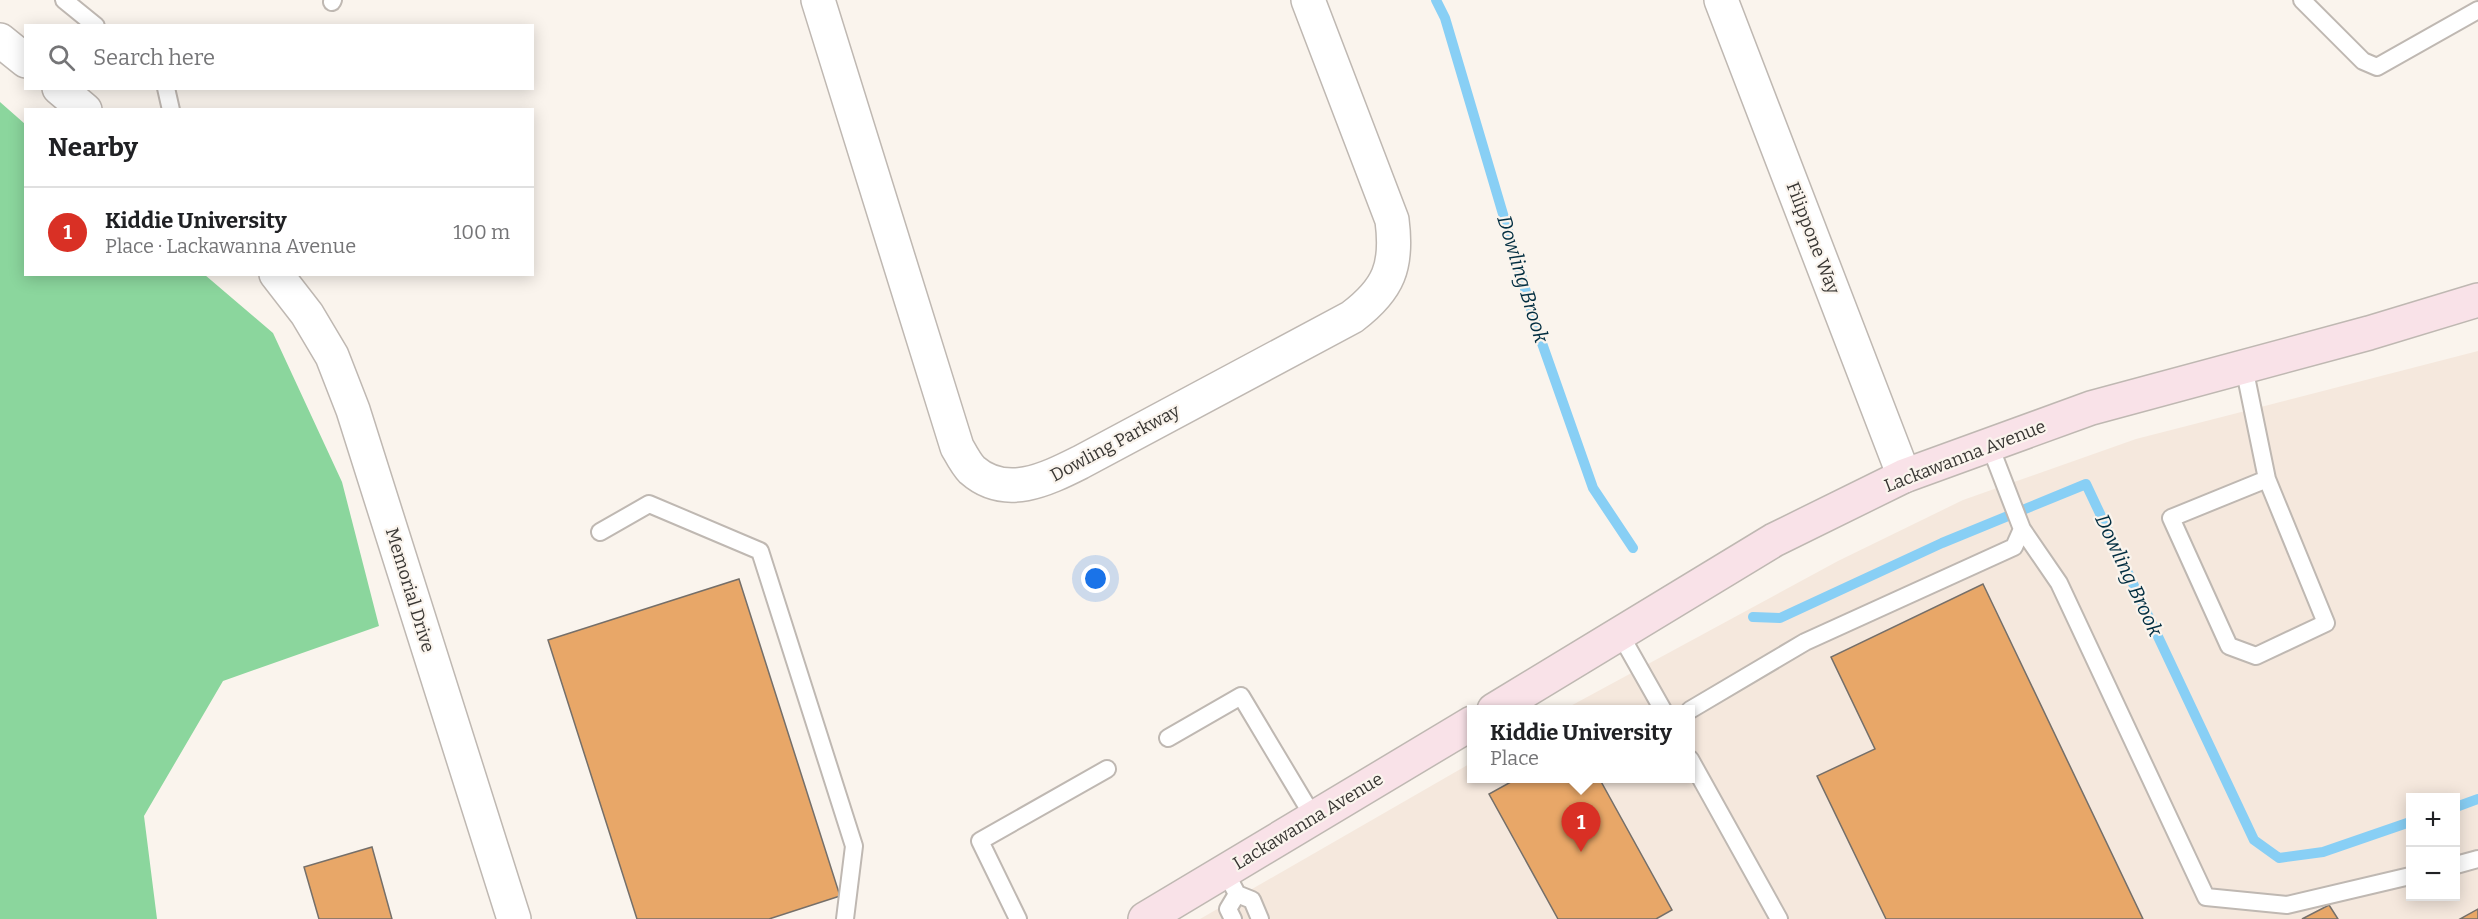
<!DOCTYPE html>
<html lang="en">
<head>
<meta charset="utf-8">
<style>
  body { margin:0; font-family:Bitter,serif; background:#f2f2f2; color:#202124 }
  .controls { position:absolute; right:18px; bottom:18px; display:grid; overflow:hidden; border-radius:0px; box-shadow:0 3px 15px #0003 }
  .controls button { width:54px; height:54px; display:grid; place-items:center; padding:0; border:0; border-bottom:2px solid #e0e0e0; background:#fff; color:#202124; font:30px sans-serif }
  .you { position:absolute; left:1096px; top:579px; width:21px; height:21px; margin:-15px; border:4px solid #fff; border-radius:50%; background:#1a73e8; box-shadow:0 0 0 9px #1a73e833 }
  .badge { display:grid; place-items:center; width:39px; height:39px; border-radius:50%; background:#d93025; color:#fff; font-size:20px; font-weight:700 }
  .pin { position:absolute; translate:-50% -50px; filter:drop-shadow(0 2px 3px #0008) }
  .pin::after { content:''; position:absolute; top:32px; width:21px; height:18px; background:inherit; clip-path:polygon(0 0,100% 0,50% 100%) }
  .popup { position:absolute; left:1467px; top:705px; width:228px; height:78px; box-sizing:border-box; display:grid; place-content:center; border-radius:0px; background:#fff; filter:drop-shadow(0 2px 4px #0005); font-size:20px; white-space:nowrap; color:#757577 }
  .popup b { font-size:22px; color:#202124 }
  .popup::after { content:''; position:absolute; left:50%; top:100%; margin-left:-12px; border:12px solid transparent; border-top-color:#fff }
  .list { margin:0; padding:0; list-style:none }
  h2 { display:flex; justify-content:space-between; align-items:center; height:78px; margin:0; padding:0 24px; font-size:26px }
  h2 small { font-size:20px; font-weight:400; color:#757577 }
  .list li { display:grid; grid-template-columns:39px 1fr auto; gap:18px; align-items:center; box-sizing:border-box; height:90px; padding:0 24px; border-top:2px solid #e0e0e0 }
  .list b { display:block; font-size:22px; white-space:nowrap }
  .list p { margin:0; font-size:20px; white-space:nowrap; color:#757577 }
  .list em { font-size:20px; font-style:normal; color:#757577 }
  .icon { flex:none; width:33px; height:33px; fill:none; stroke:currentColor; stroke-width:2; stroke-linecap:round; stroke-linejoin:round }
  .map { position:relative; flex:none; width:2478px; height:919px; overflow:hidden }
  .search { position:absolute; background:#fff; box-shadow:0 3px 15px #0003; left:24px; top:24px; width:510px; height:66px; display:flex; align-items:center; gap:15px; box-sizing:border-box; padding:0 21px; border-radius:0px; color:#757577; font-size:22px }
  .panel { position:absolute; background:#fff; box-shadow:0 3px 15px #0003; left:24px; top:108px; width:510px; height:168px; border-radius:0px }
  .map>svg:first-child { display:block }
  .built { fill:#f5e8dd; fill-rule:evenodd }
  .forest { fill:#8bd69d }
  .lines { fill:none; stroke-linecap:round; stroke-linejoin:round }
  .stream { stroke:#88cff5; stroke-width:10 }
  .building { fill:#e8a768; stroke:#756f69; stroke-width:1.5 }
  .lane-casing { stroke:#bfb8b2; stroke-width:20 }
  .street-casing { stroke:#bfb8b2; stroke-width:36 }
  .secondary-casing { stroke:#bfb8b2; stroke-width:36 }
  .lane { stroke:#fff; stroke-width:16 }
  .street { stroke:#fff; stroke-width:33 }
  .secondary { stroke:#f9e2e8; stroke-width:33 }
  .labels { text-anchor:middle; stroke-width:4.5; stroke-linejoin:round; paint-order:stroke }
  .street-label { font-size:18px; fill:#383633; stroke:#faf4ed }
  .water-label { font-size:20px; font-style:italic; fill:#012d40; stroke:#faf4ed }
</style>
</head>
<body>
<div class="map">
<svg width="2478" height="919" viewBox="0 0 2478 919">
  <rect width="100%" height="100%" fill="#faf4ed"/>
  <path class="built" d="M 2478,351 L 2478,919 L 1200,919 L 1471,763 L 1472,778 L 1690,778 L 1690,710 L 1565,709 L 1838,561 L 1963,500 L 2136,439 ZM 2410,798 L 2456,798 L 2456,896 L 2410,896 Z"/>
  <path class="forest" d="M 0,102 L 25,124 L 26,274 L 205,275 L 273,333 L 342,482 L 379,626 L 223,681 L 144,816 L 157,919 L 0,919 Z"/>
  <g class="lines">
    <path class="stream" d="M 1436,0 L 1445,18 L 1537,329 L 1593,488 L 1633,548
      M 1753,617 L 1780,618 L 1942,543 L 2086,484 L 2254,840 L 2279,858 L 2323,852 L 2410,822
      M 2456,807 L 2478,799"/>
  </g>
  <path class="building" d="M 739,579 L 840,896 L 769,919 L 637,919 L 548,640 Z
    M 1983,584 L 2143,919 L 1886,919 L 1817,776 L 1875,749 L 1831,657 Z
    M 1518,778 L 1599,778 L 1672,910 L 1656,919 L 1558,919 L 1489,794 Z
    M 372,847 L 392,919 L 319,919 L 304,867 Z
    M 2329,905 L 2338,919 L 2302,919 Z
    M 2478,909 L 2478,919 L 2460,919 Z"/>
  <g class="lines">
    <g class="lane-casing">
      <path id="lane" d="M 64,0 L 96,26
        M 2302,0 L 2363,61 L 2377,67 L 2478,10
        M 332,2 L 333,0
        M 166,88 L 171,110
        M 2244,367 L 2267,479 L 2326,623 L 2256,656 L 2229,646 L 2171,518 L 2267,479
        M 2022,529 L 2059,583 L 2206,897 L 2287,905 L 2410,876
        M 600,532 L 649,504 L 760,551 L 854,846 L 845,919
        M 1620,634 L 1663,710
        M 1690,710 L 1805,642 L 2014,547 L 2022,529 L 1990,446
        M 1168,738 L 1241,696 L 1314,818
        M 1690,759 L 1779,919
        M 2456,865 L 2478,859
        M 1225,871 L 1237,894 L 1252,900 L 1260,919
        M 1018,919 L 980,841 L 1107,769
        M 1233,919 L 1228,909 L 1237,894"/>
    </g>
    <g class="street-casing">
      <path id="street" d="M 818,0 L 957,447 C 961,454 966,464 972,470 C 1006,500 1047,479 1081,462 L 1352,317 C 1389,289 1398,266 1392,220 L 1308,0
        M 1721,0 L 1904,476
        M 0,40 L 26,61
        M 59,88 L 85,110
        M 276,274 L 307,314 L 332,356 L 353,410 L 514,919"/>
    </g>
    <g class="secondary-casing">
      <path id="secondary" d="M 1494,710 L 1774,540 L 1904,476 L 2091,408 L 2369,333 L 2478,300
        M 1145,919 L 1472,723"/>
    </g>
    <use href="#lane" class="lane"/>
    <use href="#street" class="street"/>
    <use href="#secondary" class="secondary"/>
  </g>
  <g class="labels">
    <g class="street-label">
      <text transform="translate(1813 238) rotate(69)" y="6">Filippone Way</text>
      <text transform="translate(1115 443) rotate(-28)" y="6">Dowling Parkway</text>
      <text transform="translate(1965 456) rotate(-21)" y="6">Lackawanna Avenue</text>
      <text transform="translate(410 590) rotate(73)" y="6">Memorial Drive</text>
      <text transform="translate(1308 821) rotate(-31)" y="6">Lackawanna Avenue</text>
    </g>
    <g class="water-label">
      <text transform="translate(1523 279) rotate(73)" y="7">Dowling Brook</text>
      <text transform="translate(2129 575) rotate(65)" y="7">Dowling Brook</text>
    </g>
  </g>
</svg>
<div class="controls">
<button>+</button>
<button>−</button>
</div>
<div class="you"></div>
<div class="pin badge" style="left:1581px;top:852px">1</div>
<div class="popup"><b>Kiddie University</b>Place</div>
<div class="search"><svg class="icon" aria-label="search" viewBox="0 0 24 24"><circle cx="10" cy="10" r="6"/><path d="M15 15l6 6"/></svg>Search here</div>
<section class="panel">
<h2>Nearby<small></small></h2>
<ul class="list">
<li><span class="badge">1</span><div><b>Kiddie University</b><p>Place · Lackawanna Avenue</p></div><em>100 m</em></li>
</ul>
</section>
</div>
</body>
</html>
